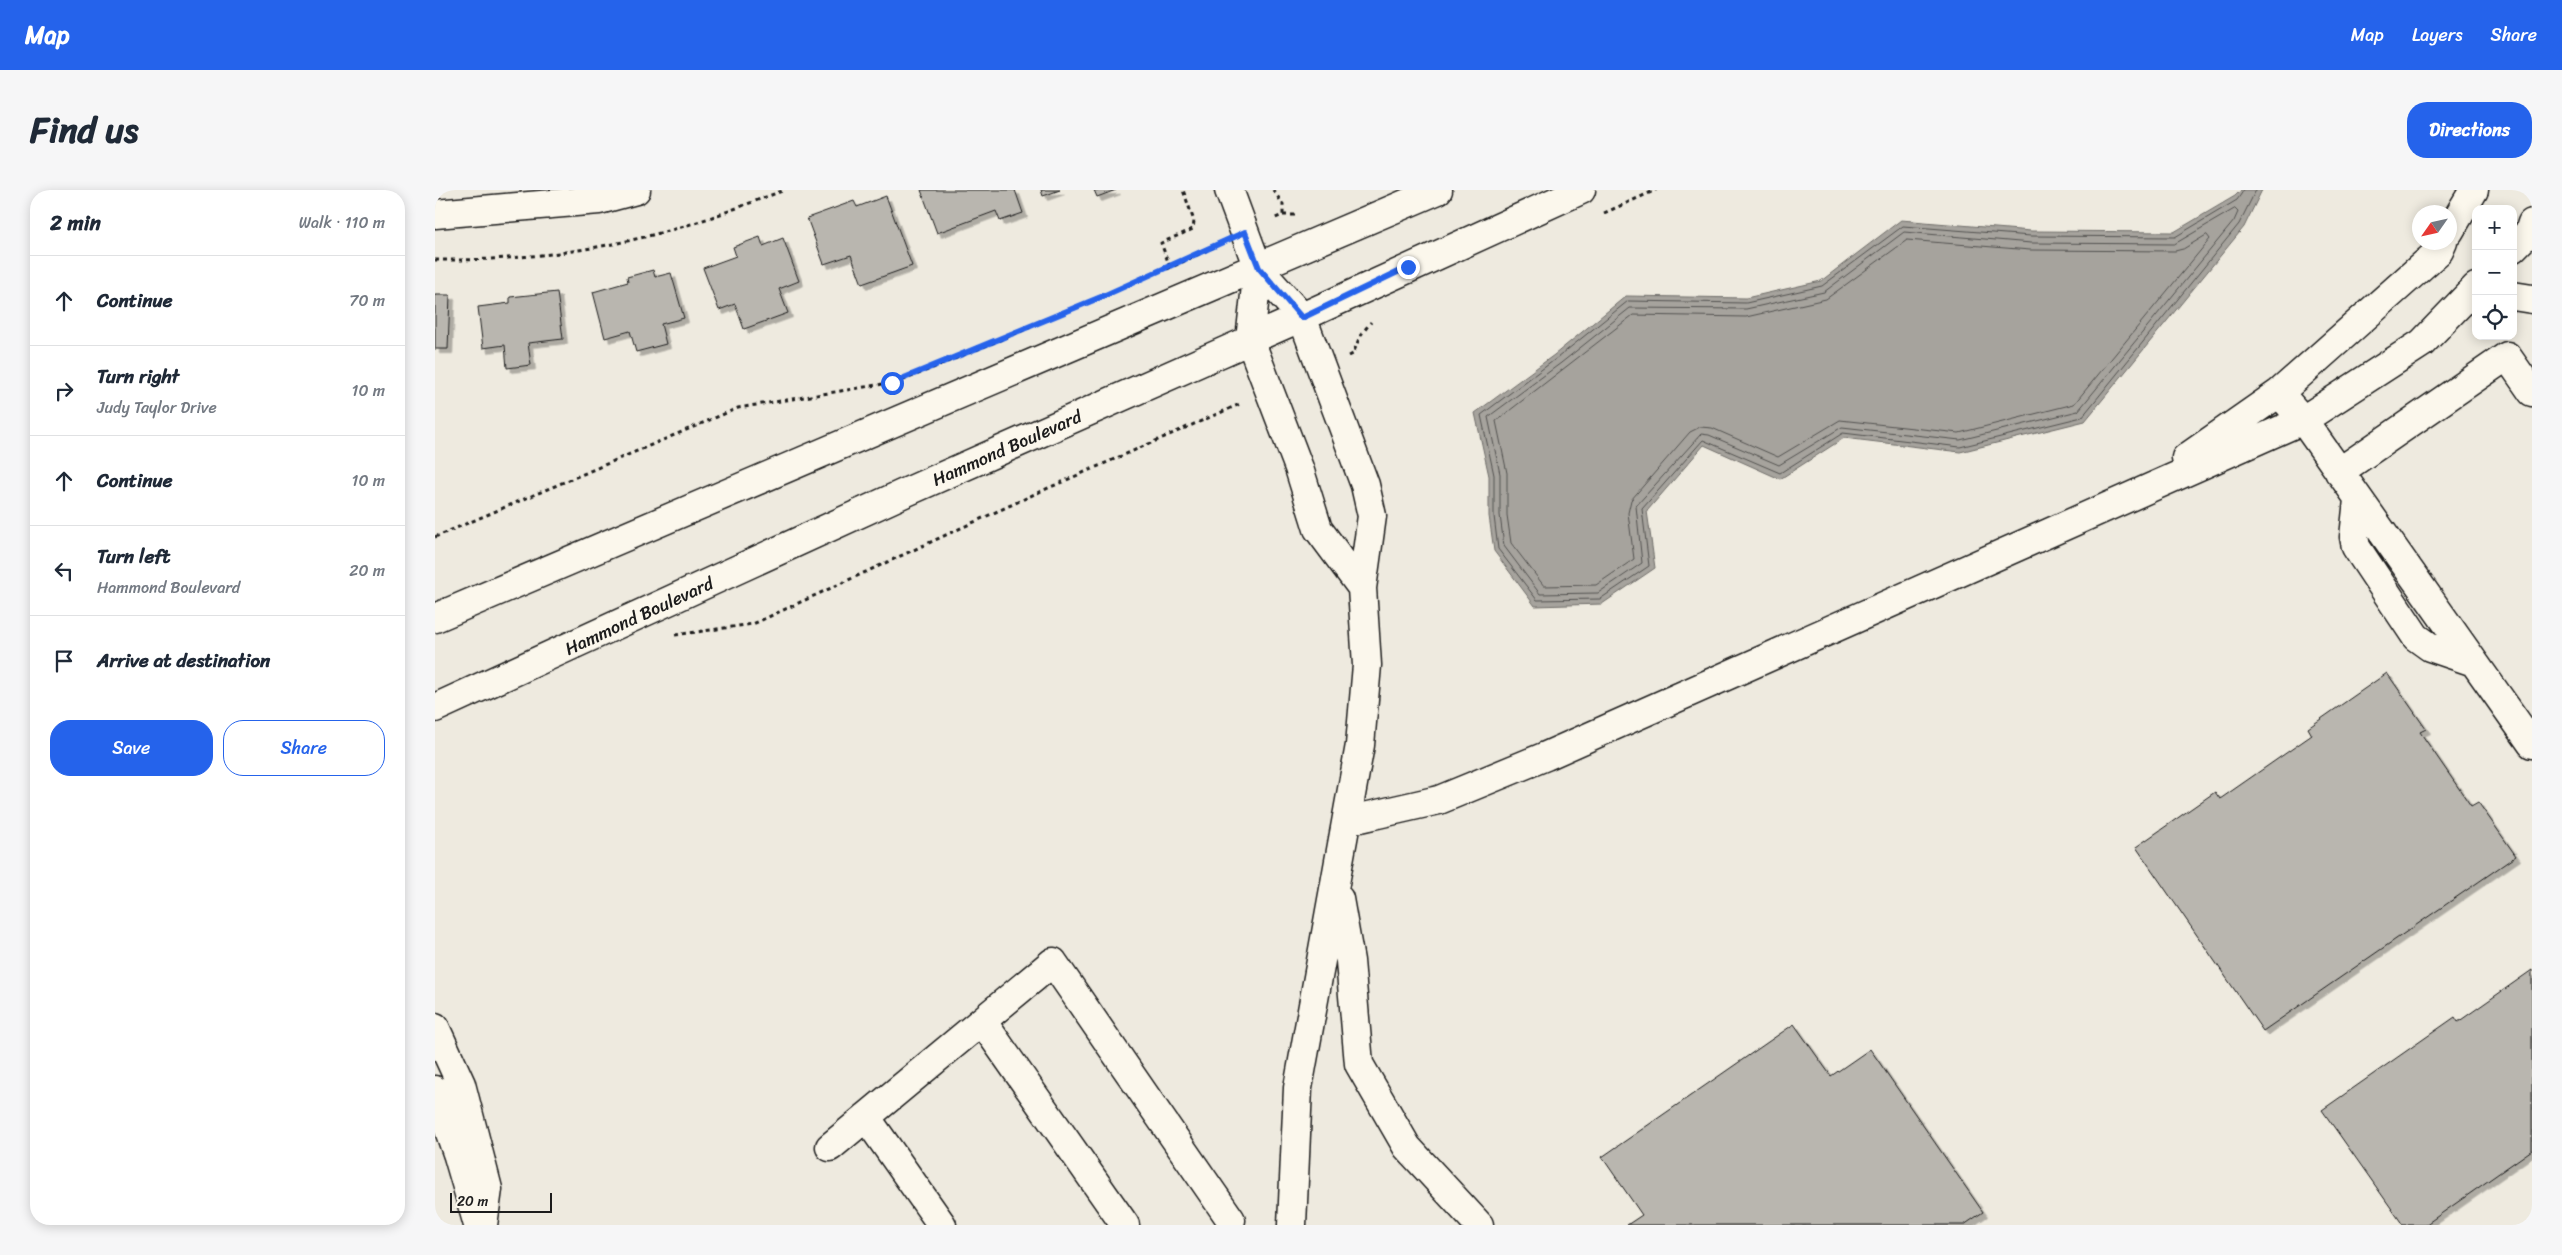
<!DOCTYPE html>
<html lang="en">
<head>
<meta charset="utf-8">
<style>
  body { margin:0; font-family:Sriracha,sans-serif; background:#f6f6f7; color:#1f2937 }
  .controls { position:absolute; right:15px; top:15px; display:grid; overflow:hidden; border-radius:10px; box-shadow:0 2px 12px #0003 }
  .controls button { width:45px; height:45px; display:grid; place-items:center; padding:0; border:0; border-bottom:1px solid #e0e1e3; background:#fff; color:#1f2937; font:25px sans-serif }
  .compass { position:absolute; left:1977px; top:15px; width:45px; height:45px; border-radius:50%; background:#fff; box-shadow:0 2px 12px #0003; rotate:236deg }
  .scale { position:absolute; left:15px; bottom:12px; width:102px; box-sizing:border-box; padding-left:5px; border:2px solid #1c1c1c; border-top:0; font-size:14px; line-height:18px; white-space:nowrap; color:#1c1c1c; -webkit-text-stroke:4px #fbf7ec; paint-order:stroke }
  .stop { position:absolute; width:15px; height:15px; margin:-11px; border:4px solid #2563eb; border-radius:50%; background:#fff }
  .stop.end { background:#2563eb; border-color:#fff; box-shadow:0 1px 5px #0008 }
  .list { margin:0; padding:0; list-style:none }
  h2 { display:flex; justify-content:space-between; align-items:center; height:65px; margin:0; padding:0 20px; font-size:21px }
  h2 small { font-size:16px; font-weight:400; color:#747a83 }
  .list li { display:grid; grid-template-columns:32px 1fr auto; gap:15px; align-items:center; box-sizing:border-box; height:90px; padding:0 20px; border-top:1px solid #e0e1e3 }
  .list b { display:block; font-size:19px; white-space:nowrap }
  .list p { margin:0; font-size:16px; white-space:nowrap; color:#747a83 }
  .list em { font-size:16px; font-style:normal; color:#747a83 }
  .actions { display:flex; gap:10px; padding:15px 20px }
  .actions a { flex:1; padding:11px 0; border:1px solid #2563eb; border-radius:20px; text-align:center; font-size:18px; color:#2563eb }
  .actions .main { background:#2563eb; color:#fff }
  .icon { flex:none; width:28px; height:28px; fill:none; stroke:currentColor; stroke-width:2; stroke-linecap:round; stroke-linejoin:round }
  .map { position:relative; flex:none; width:2097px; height:1035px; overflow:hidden; border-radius:20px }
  header { display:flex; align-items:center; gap:30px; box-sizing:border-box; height:70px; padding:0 25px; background:#2563eb; color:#fff }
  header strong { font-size:24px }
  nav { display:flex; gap:28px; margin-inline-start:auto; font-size:18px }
  .intro { display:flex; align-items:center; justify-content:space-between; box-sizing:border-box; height:120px; padding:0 30px }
  h1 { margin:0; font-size:35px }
  .button { padding:12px 22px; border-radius:20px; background:#2563eb; color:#fff; font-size:18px; font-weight:700 }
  main { display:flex; gap:30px; padding:0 30px }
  aside { flex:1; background:#fff; border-radius:20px; box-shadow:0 2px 12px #0003 }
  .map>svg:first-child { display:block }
  .water { fill:#a6a39d; stroke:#6f6d69 }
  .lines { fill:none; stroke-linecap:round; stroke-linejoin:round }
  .shore { stroke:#535250; stroke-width:1 }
  .building { fill:#b9b6af; stroke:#1c1c1c; filter:url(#shadow) }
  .minor-casing { stroke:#1c1c1c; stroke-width:31 }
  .highway-casing { stroke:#1c1c1c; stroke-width:31 }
  .path { stroke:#1c1c1c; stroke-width:3; stroke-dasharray:4 4; stroke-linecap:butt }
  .minor { stroke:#fbf7ec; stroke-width:28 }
  .highway { stroke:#fbf7ec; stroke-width:28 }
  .route { stroke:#2563eb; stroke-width:6 }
  .labels { text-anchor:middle; stroke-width:4; stroke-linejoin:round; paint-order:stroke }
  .street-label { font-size:18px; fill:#1c1c1c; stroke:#fbf7ec }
</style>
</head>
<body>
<header>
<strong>Map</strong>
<nav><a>Map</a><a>Layers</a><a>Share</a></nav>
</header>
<div class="intro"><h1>Find us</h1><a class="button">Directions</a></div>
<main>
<aside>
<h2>2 min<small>Walk · 110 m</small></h2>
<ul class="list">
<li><svg class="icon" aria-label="ahead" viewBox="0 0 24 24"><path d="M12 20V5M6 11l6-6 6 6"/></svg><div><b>Continue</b></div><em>70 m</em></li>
<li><svg class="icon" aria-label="right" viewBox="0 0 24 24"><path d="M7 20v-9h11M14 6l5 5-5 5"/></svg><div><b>Turn right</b><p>Judy Taylor Drive</p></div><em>10 m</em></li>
<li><svg class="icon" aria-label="ahead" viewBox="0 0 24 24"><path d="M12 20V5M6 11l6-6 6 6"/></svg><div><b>Continue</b></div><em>10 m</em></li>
<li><svg class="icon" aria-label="left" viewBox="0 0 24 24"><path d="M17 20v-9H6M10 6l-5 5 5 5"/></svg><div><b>Turn left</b><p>Hammond Boulevard</p></div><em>20 m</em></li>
<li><svg class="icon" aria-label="arrive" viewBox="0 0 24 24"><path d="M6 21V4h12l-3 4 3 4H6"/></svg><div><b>Arrive at destination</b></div></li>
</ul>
<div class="actions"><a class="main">Save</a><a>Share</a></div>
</aside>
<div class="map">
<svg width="2097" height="1035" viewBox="0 0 2097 1035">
  <defs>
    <filter id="shadow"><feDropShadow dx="4.5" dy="4.5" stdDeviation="0" flood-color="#0004"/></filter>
  </defs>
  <rect width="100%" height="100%" fill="#eeeadf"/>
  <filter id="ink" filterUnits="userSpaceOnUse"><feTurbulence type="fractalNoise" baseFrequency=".02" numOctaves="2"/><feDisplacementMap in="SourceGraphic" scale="10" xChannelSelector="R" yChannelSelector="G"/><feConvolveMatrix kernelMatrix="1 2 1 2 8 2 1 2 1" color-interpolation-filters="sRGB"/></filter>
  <g filter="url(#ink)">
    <path class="water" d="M 1806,0 L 1827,0 L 1809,37 L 1650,231 L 1525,262 L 1409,248 L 1345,289 L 1269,255 L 1212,321 L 1220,378 L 1167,414 L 1100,416 L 1059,361 L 1054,326 L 1054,286 L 1040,223 L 1119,165 L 1191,106 L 1311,108 L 1386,91 L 1466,30 L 1596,41 L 1739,42 L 1800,6 Z"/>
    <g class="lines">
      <path class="shore" d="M 1809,0 L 1802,10 L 1740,47 L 1596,46 L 1468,36 L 1387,96 L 1311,113 L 1193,111 L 1122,168 L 1046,225 L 1059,285 L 1059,326 L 1063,359 L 1102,410 L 1165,409 L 1214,376 L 1207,319 L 1268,250 L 1345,283 L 1408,243 L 1525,257 L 1647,227 L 1804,34 L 1821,0
        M 1800,19 L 1803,22 L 1799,31 L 1643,221 L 1525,250 L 1407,237 L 1344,275 L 1274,245 L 1266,244 L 1201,316 L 1207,373 L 1163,403 L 1105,404 L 1069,356 L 1065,325 L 1065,284 L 1053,227 L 1126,173 L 1195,118 L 1311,119 L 1389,102 L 1469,42 L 1596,53 L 1739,54 Z
        M 1772,45 L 1775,49 L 1639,214 L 1524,243 L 1405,230 L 1343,267 L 1277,238 L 1265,237 L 1255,242 L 1196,310 L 1193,323 L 1199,369 L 1161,395 L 1109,396 L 1076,353 L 1072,325 L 1072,283 L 1061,231 L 1198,125 L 1311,127 L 1391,109 L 1472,50 L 1595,60 L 1740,61 L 1748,59 Z"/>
    </g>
    <path class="building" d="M 486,0 L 580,0 L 588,23 L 565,31 L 561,21 L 502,43 Z
      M 606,0 L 625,0 L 608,6 Z
      M 659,0 L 681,0 L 662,7 Z
      M 451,6 L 477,76 L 427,94 L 416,65 L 389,74 L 372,28 L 419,11 L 422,17 Z
      M 325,47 L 328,56 L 348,48 L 364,91 L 344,99 L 353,123 L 309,139 L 300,114 L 284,120 L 268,78 L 301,66 L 298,57 Z
      M 218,80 L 220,87 L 236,83 L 249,128 L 226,134 L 231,154 L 201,162 L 195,141 L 170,148 L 158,102 L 193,92 L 192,87 Z
      M 122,102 L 128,149 L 93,153 L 96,175 L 72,178 L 70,155 L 48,158 L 43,117 L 75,113 L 75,107 Z
      M 0,105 L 15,105 L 13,159 L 0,159 Z
      M 1952,483 L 1991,539 L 1985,542 L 2036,616 L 2043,612 L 2081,666 L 1828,841 L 1701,657 L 1780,602 L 1785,609 L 1877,545 L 1873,538 Z
      M 2097,780 L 2097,960 L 1990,1035 L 1968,1035 L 1887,920 L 2020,827 L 2023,832 Z
      M 1359,834 L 1396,886 L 1435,859 L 1548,1022 L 1529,1035 L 1192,1035 L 1207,1025 L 1167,967 Z"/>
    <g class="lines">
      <g class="minor-casing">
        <path id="minor" d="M 794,0 L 823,78 L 867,127 L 930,295 L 937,326 L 927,398 L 932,475 L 925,555 L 863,898 L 857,1035
          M 0,24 L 164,10 L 201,0
          M 2014,42 L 2039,0
          M 2078,58 L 2094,42 L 2097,33
          M 823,78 L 815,150 L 864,278 L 883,339 L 927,398
          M 2078,106 L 2097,109
          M 1844,203 L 1868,230 L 2097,554
          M 1751,268 L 1844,203 L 2004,61 L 2008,52
          M 1904,282 L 2072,166 L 2097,202
          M 1923,310 L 1919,347 L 1921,357 L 1981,447 L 1995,457 L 2039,472
          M 0,428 L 1003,0
          M 0,518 L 467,304 L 867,127 L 1146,0
          M 912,631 L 1004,610 L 1111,566 L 1868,230 L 1987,153 L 2041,97
          M 904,709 L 915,771 L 924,874 L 972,957 L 1044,1035
          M 547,831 L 690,1035
          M 431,927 L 507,1035
          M 395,957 L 618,772 L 796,1030"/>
      </g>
      <g class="highway-casing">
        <path id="highway" d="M 0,837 L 26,894 L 53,999 L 48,1035
          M 0,900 L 23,966 L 43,1035"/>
      </g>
      <path class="path" d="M 838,0 L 848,14 L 848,25 L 838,29
        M 1169,23 L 1221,0
        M 848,25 L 860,25
        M 0,70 C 83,71 166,61 246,37 C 281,27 316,12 350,0
        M 735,77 L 726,53 L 758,39 L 759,31 L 748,0
        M 732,79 L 780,56
        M 914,166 L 918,164 L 925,146 L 936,132
        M 0,347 L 303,218 L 466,191 L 595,137
        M 240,445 L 318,434 L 602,303 L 805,214"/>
      <use href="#minor" class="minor"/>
      <use href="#highway" class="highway"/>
    </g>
  </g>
  <g class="lines" filter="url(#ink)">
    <path class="route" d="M 457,193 L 666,107 L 810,42 L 824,78 L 867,128 L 973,77"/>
  </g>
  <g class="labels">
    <g class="street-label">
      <text transform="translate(572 258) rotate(-24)" y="6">Hammond Boulevard</text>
      <text transform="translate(204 426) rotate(-25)" y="6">Hammond Boulevard</text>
    </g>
  </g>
</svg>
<div class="controls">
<button>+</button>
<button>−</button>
<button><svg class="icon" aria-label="locate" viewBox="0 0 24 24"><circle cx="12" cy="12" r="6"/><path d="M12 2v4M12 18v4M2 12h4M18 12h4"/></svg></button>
</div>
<svg class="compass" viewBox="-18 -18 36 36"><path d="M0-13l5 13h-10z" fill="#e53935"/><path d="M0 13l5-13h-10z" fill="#747a83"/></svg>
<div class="scale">20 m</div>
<div class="stop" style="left:457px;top:193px"></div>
<div class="stop end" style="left:973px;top:77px"></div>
</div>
</main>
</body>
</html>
